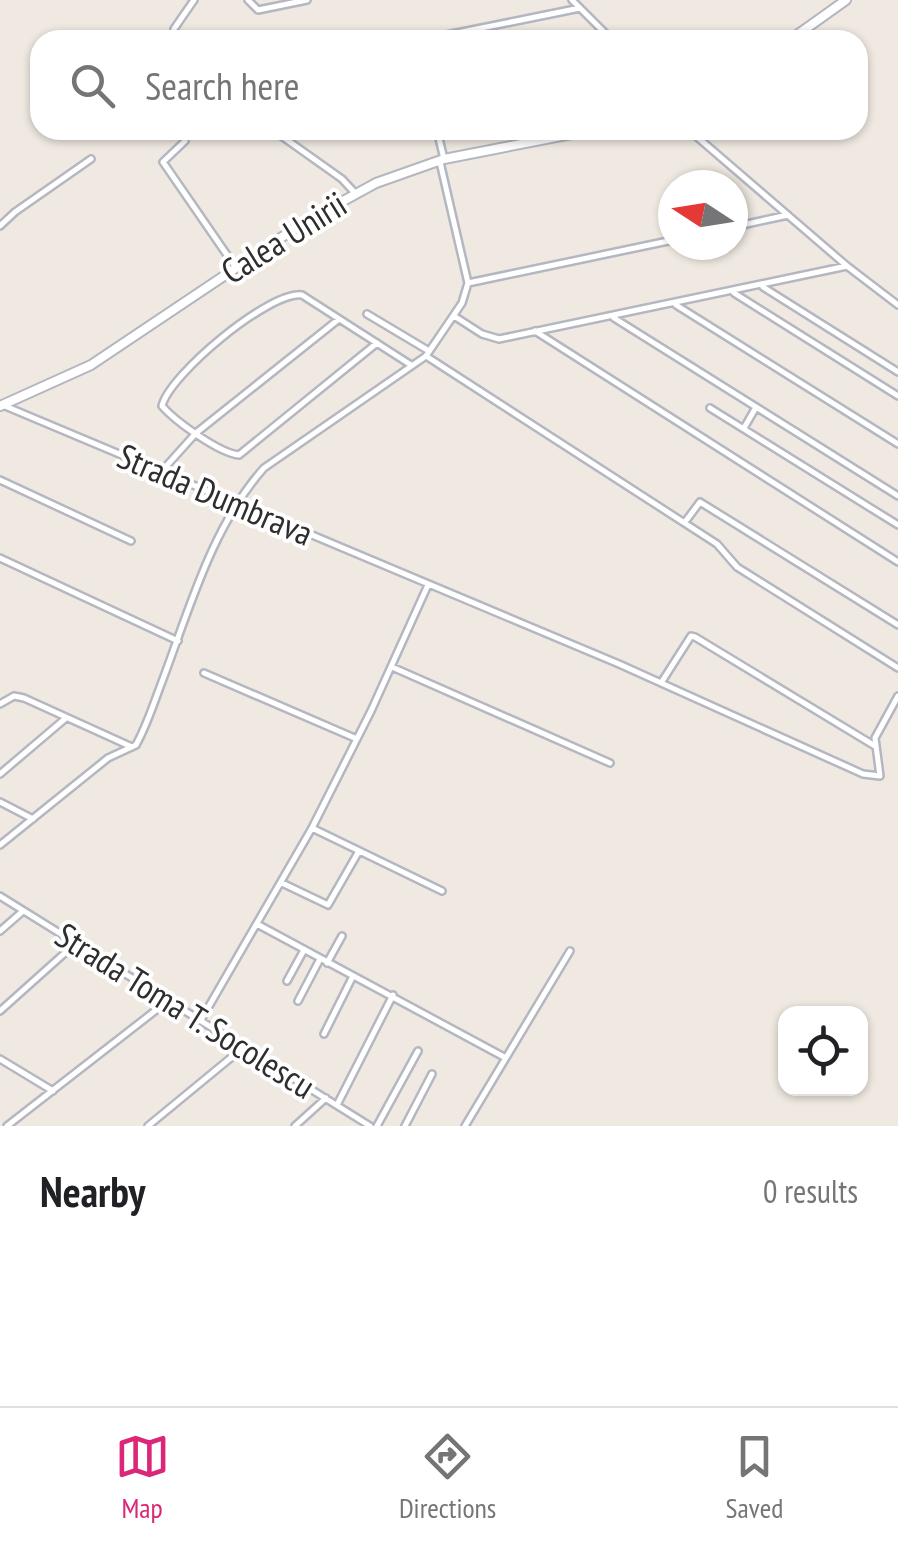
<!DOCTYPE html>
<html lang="en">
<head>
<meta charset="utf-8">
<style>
  body { margin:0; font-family:"PT Sans Narrow",sans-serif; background:#f2f2f2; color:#202124 }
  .controls { position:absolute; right:30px; bottom:30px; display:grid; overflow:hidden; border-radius:20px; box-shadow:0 2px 8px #0004 }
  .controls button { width:90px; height:90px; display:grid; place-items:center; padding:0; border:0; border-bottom:2px solid #e0e0e0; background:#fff; color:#202124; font:50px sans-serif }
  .compass { position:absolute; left:658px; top:170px; width:90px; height:90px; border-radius:50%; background:#fff; box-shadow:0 2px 8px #0004; rotate:282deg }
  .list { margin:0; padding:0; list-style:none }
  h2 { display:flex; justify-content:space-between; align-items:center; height:130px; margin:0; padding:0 40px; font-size:42px }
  h2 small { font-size:32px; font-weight:400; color:#757577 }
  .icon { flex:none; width:55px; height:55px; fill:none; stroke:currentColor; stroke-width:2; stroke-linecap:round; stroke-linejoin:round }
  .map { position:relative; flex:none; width:898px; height:1126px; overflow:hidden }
  .search { position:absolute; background:#fff; box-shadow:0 2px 8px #0004; left:30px; right:30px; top:30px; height:110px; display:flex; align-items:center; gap:25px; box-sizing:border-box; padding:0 35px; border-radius:30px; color:#757577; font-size:38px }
  .sheet { height:280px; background:#fff }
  nav { display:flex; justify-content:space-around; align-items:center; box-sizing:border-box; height:140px; border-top:2px solid #e0e0e0; background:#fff; font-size:28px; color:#757577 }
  nav a { display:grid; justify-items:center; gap:5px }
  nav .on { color:#db2777 }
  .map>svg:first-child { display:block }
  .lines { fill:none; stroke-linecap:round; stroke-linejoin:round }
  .street-casing { stroke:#b4b7c1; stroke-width:10 }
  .secondary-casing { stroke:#b4b7c1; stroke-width:12 }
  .street { stroke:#fff; stroke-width:5 }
  .secondary { stroke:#fff; stroke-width:8 }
  .labels { text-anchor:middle; stroke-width:8; stroke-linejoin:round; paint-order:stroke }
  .street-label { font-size:35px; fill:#2e2e2e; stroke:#fff }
</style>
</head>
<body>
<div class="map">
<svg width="898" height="1126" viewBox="0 0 898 1126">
  <rect width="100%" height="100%" fill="#efe9e1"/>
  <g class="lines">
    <g class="street-casing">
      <path id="street" d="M 248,0 L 258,10 L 307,0
        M 572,0 L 612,40
        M 178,40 L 174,34 L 174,29 L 194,0
        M 422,40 L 580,8
        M 273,130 L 342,179 L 355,193
        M 437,130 L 444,159
        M 689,130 L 847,266 L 898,305
        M 185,141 L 163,162 L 236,268
        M 0,226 L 15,212 L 91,159
        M 733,227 L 788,215
        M 468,283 L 673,240
        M 763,287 L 898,372
        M 734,293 L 898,396
        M 676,305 L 898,444
        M 367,314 L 429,351
        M 454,316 L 482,334 L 499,339 L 847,266
        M 614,318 L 898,496
        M 535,331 L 898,562
        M 377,343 L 239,455 C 219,453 175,421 162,406 C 169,375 269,291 302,295 L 411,365
        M 426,356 L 717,544 L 737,567 L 898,668
        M 5,406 L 619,664 L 863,774 L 880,776 L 875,738 L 898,696
        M 710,408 L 898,525
        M 744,428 L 755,409
        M 161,472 L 196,433 L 339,319
        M 0,480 L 131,541
        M 685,522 L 700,502 L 898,625
        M 0,558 L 178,641
        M 392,667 L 610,763
        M 204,673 L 357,739
        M 661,683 L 691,636 L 695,637 L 875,746
        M 0,704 L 14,696 L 24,698 L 132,747
        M 0,774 L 66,718
        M 0,802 L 33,819
        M 312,828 L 442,891
        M 0,845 L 108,758 L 136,745 C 146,727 153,706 160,687 C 188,614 211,527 264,468 L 426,356 L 462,303 L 468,283 L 440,162
        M 282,883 L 328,905 L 359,851
        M 0,896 L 370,1126
        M 257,924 L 504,1057
        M 0,931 L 23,911
        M 327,963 L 342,936
        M 287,981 L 304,950
        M 298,1001 L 320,959
        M 0,1011 L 76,943
        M 201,1020 L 312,828 L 371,711 L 428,585
        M 324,1034 L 353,976
        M 0,1059 L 53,1091
        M 337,1105 L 393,995
        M 7,1126 L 169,1000
        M 148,1126 L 244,1047
        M 295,1126 L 326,1098
        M 377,1126 L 418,1051
        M 405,1126 L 432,1074
        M 465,1126 L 570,951"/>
    </g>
    <g class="secondary-casing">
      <path id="secondary" d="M 790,40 L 846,0
        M 0,406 L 91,365 L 303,223 L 376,183 L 444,159 L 592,130"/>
    </g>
    <use href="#street" class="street"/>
    <use href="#secondary" class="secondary"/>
  </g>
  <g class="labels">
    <g class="street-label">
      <text transform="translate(284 238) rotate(-32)" y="12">Calea Unirii</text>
      <text transform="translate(215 495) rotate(23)" y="12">Strada Dumbrava</text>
      <text transform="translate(185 1011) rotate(32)" y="12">Strada Toma T. Socolescu</text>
    </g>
  </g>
</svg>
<div class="controls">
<button><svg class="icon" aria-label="locate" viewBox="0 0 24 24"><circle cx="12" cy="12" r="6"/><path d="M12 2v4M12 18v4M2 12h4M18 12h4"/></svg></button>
</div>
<svg class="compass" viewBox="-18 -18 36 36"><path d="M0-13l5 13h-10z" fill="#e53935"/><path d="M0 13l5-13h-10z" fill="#757577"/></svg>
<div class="search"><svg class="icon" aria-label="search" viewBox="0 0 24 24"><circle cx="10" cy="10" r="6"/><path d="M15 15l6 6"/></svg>Search here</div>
</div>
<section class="sheet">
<h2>Nearby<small>0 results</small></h2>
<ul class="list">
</ul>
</section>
<nav>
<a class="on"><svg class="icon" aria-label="map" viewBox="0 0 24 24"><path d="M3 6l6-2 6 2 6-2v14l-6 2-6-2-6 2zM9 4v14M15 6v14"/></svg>Map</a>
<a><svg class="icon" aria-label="directions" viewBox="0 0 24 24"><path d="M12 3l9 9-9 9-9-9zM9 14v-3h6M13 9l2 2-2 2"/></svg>Directions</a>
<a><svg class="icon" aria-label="saved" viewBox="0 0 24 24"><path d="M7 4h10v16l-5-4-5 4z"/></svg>Saved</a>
</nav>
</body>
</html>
